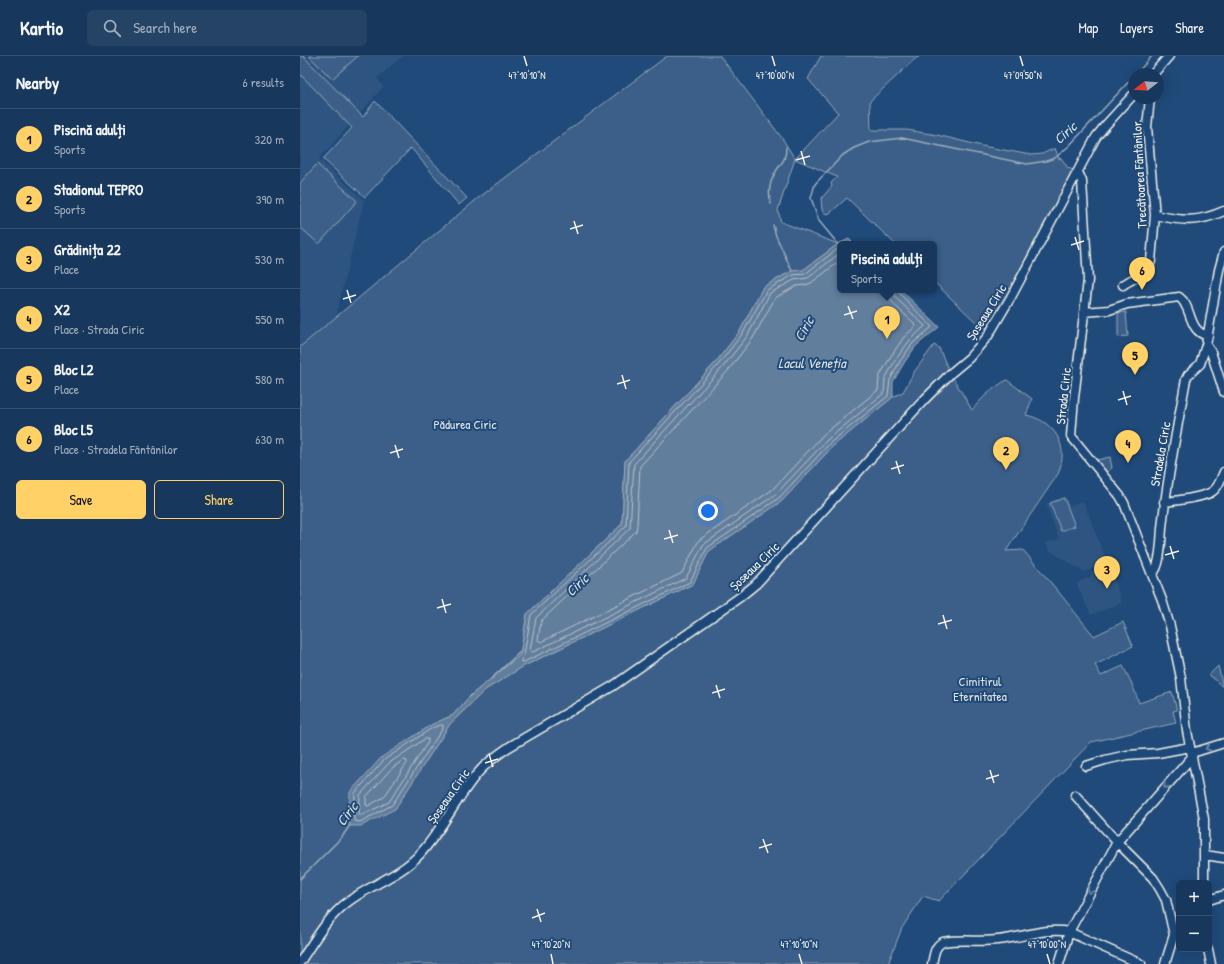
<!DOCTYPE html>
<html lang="en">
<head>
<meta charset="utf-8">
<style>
  body { margin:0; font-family:"Patrick Hand",sans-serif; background:#244365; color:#f1f3f6 }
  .controls { position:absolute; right:12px; bottom:12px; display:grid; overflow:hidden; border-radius:6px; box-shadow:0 4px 16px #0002 }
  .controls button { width:36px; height:36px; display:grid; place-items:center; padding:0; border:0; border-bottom:1px solid #365272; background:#17385c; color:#f1f3f6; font:20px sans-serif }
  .compass { position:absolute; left:828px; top:12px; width:36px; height:36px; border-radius:50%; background:#17385c; box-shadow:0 4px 16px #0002; rotate:253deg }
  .you { position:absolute; left:408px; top:455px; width:14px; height:14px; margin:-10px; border:3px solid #fff; border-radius:50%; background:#1a73e8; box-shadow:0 0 0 6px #1a73e833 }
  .badge { display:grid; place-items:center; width:26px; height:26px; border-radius:50%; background:#ffd166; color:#111; font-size:13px; font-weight:700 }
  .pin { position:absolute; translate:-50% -33px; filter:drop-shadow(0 1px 2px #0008) }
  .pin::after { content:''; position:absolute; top:21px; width:14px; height:12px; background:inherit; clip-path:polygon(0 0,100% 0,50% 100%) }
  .popup { position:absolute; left:537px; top:185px; width:100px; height:52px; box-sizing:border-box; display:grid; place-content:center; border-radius:6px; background:#17385c; filter:drop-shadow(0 1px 3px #0005); font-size:13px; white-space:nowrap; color:#9eacbb }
  .popup b { font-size:15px; color:#f1f3f6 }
  .popup::after { content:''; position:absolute; left:50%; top:100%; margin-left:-8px; border:8px solid transparent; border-top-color:#17385c }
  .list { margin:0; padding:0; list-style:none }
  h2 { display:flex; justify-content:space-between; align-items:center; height:52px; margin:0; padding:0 16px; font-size:17px }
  h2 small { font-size:13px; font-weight:400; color:#9eacbb }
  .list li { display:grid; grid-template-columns:26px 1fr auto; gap:12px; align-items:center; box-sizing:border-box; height:60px; padding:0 16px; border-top:1px solid #365272 }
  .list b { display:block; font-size:15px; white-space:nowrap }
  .list p { margin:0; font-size:13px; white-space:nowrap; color:#9eacbb }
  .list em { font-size:13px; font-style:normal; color:#9eacbb }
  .actions { display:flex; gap:8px; padding:12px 16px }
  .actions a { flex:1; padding:9px 0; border:1px solid #ffd166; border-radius:6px; text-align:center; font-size:14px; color:#ffd166 }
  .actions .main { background:#ffd166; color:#111 }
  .icon { flex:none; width:22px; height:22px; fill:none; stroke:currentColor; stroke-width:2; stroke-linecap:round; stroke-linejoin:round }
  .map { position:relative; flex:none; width:924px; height:908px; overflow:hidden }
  header { display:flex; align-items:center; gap:24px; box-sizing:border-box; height:56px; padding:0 20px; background:#17385c; border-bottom:1px solid #365272 }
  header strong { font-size:19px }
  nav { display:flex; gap:22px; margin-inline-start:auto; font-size:14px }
  .search { width:280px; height:36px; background:#244365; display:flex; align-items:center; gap:10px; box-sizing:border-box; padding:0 14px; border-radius:6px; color:#9eacbb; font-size:15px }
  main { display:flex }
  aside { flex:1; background:#17385c }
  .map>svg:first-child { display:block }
  .built { fill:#2d5581 }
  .green { fill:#3a5f88; stroke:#97a8b8 }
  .water { fill:#627e9d; stroke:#9cacbb }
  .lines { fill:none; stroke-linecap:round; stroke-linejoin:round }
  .shore { stroke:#bac3ca; stroke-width:1 }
  .stream { stroke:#9cacbb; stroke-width:1.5 }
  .minor-casing { stroke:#f4f1e8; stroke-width:11 }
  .minor { stroke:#1f4a7a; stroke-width:8 }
  .oneway { stroke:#748da6 }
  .ticks { fill:none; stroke:#f4f1e8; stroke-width:1.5 }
  .labels { text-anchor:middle; stroke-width:4; stroke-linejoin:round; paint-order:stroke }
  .street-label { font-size:13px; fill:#f4f1e8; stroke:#1f4a7a }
  .park-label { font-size:13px; fill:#e1e2de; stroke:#1f4a7a }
  .water-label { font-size:14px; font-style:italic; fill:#dee0dd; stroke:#1f4a7a }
  .ticks-label { font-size:10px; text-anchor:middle; fill:#f4f1e8; stroke:#1f4a7a; stroke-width:4; stroke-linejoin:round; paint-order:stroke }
</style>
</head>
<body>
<header>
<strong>Kartio</strong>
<div class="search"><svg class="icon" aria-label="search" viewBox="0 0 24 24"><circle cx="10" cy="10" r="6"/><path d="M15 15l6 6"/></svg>Search here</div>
<nav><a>Map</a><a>Layers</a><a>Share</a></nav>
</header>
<main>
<aside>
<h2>Nearby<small>6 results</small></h2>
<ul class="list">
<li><span class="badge">1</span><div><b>Piscină adulți</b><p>Sports</p></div><em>320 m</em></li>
<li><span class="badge">2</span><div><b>Stadionul TEPRO</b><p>Sports</p></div><em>390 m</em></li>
<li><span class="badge">3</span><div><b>Grădinița 22</b><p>Place</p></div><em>530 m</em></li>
<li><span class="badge">4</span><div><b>X2</b><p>Place · Strada Ciric</p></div><em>550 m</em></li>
<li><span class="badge">5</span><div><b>Bloc L2</b><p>Place</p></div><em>580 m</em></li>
<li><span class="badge">6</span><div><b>Bloc L5</b><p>Place · Stradela Fântânilor</p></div><em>630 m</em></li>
</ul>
<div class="actions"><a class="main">Save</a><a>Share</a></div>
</aside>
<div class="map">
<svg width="924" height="908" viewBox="0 0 924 908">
  <rect width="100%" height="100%" fill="#1f4a7a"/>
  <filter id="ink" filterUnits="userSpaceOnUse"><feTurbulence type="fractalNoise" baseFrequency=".025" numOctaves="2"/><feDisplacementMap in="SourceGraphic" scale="8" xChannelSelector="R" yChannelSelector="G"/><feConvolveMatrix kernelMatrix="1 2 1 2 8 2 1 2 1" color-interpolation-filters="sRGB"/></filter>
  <g filter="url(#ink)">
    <path class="built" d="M 0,0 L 103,0 L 77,22 L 83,31 L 19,103 L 64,144 L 30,284 L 0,293 Z
      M 765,440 L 770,450 L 783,445 L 807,506 L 784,516 L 749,494 L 746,487 L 759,483 L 746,448 Z
      M 809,507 L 822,547 L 791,559 L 776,527 L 791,521 L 791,516 Z"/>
    <path class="green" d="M 0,0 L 3,0 L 63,61 L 75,45 L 167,142 L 159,149 L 111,92 L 65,141 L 23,103 L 52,72 L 0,18 Z
      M 9,0 L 58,0 L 32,23 Z
      M 367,0 L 420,0 L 482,82 L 495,103 L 538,57 L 508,23 L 521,0 L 620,0 L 615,3 L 570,45 L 571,74 L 607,74 L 637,79 L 682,90 L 731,99 L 742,98 L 755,92 L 759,103 L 761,102 L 768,112 L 773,114 L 707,240 L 688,272 L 681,271 L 634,226 L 634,188 L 595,188 L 547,142 L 530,157 L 526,158 L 522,154 L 521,143 L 532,130 L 531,127 L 537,121 L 495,103 L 478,154 L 481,166 L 538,188 L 503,214 L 492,215 L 463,231 L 440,275 L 415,307 L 325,405 L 322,468 L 227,558 L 220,599 L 171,639 L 153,659 L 131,669 L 95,753 L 150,668 L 185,634 L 224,610 L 393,528 L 409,495 L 482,445 L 533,390 L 593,341 L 603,336 L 614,316 L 634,289 L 639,292 L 649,315 L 672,354 C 684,340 691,333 707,324 L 732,343 L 726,359 C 755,365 770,390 758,418 L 706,495 L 723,494 L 757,534 L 794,580 L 823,566 L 833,590 L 795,609 L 801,620 L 823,610 L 832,628 L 839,647 L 872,636 L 877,654 L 873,655 L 876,667 L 791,686 L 639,845 L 623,840 L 602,872 L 588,908 L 0,908 L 0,291 L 177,143 Z
      M 17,108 L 57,145 L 19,188 L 0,171 L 0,127 Z
      M 826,256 L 828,280 L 818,281 L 818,257 Z
      M 810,401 L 812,412 L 804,418 L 792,405 Z
      M 764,442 L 775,470 L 761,475 L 750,447 Z
      M 918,610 L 923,631 L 909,619 Z"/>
    <path class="water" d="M 549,183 L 554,188 L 540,188 L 540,234 L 601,234 L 639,271 L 616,290 L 604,307 L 593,326 L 593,341 L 533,390 L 482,445 L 409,495 L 393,528 L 224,610 L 185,634 L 150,668 L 95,753 L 61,770 L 49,770 L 50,736 L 82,701 L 131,669 L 153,659 L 171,639 L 220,599 L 227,558 L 322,468 L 325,405 L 415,307 L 440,275 L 463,231 L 492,215 L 503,214 L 538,188 Z"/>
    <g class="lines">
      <path class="shore" d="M 540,191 L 505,218 L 493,219 L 467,234 L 443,277 L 418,309 L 329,406 L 326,470 L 231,559 L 224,599 L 221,604 L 221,606 L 224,606 L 390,526 L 407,492 L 479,442 L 530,387 L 588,340 L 590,324 L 600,305 L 613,287 L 632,271 L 600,238 L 599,234
        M 540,197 L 508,222 L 494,224 L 470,237 L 448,279 L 422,312 L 334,408 L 330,472 L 236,562 L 230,594 L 231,596 L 233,596 L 386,522 L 403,489 L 476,438 L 527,384 L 584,337 L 585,323 L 596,303 L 610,284 L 625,270 L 596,242 L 594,234
        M 540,205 L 511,227 L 505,229 L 496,230 L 475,242 L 453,282 L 427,316 L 340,410 L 337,469 L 336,475 L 241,565 L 238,584 L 239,585 L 241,586 L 382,517 L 399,484 L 472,434 L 523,379 L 578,334 L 579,321 L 591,300 L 604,281 L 616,270 C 608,258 588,250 588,234
        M 141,669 L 143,669 L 143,672 L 92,749 L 60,766 L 54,765 L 55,737 L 84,704 L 132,672 Z
        M 125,683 L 128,683 L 128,686 L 89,746 L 62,759 L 59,759 L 60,739 L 88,708 Z
        M 104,704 L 107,705 L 107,707 L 84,741 L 68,750 L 66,749 L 66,741 L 91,713 Z"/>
      <path class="stream" d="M 836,18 L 852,0
        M 471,148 C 468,137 469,127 475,117 C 481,106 486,106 486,91
        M 473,169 L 476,180 L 492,215
        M 540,188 L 538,188 L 519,165 L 511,142 L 515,128 L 543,99 L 554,92 L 569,86 L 602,82 L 727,108 L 746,105 L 755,102 L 769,90 L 834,20
        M 191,623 L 222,594
        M 0,823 L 42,781 L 50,769"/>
      <g class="minor-casing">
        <path id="minor" d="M 853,18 L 869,0
          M 778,116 L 782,125 L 788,224 L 774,342 L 771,380 L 820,440 L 824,447 L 862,544 L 870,570 L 881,622 L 887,675 L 904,763 L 904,827
          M 855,159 C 882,165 897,167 924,155
          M 924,196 L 919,214 L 906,289 L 911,296 L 924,336
          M 823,229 C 834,221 847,219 851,205 L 855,159 L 847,71 L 850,42
          M 784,256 L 809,254 L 827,248 L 879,241 C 893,251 887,275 908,280
          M 864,446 C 875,445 906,441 913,435 C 919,431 921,422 924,416
          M 853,517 C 861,510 861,483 862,472 C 867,422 877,373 886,323 L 888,319 L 900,308 L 906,289
          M 892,697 L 924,687
          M 786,710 L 805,704 L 827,699 L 858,697 L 890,691
          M 775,739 L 817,786 L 853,822 L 860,833 L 866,844 L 874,879 L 865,908
          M 905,799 L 924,802
          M 909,844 L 924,839
          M 908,893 L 911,908
          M 0,906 C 14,885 28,860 49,845 C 72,828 101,819 120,798 C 142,774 156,743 177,718 C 186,707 197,699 209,691 L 313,630 L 440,541 L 456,528 L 624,344 L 651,317 L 669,302 L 688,280 L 711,241 L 796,81 L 804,71 L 834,38
          M 632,908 C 634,900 634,890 643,886 C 661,883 680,886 698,884 C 722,882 744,871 769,876 L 841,908
          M 759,908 L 769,876 L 817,786 L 892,701"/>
      </g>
      <use href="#minor" class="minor"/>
    </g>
    <defs><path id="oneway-chevron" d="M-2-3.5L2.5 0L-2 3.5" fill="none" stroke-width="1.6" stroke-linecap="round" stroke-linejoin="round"/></defs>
    <g class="oneway">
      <use href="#oneway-chevron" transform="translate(908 692) rotate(164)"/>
      <use href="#oneway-chevron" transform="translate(866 730) rotate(132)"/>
      <use href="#oneway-chevron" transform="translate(790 835) rotate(118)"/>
    </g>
  </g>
  <path class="ticks" d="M 224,0 L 227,10M 472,0 L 475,10M 720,0 L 723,10M 501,95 L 505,109M 496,104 L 510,100M 274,165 L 278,178M 270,173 L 283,169M 775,181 L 779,194M 771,189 L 784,185M 47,234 L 51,247M 43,243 L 56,239M 548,250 L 553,263M 544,259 L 557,255M 322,319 L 326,333M 317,328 L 330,324M 823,335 L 827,349M 818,344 L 831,340M 95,389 L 99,402M 90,397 L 103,393M 596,405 L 600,418M 591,413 L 604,409M 369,474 L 373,487M 364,483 L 378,479M 870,490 L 874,503M 865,499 L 879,495M 142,543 L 146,557M 137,552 L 151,548M 643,559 L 647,573M 638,568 L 652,564M 416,629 L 420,642M 412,637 L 425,633M 189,698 L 193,711M 185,707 L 198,703M 690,714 L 694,727M 686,723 L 699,719M 463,783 L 468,797M 459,792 L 472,788M 237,853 L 241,866M 232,862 L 245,857M 251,898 L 253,908M 499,898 L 502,908M 747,898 L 750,908"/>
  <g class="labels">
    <g class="street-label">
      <text transform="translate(839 119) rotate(-93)" y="5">Trecătoarea Fântânilor</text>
      <text transform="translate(686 256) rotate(-58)" y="5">Șoseaua Ciric</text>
      <text transform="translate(763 340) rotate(-84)" y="5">Strada Ciric</text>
      <text transform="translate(860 398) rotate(-80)" y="5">Stradela Ciric</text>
      <text transform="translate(454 510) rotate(-44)" y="5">Șoseaua Ciric</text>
      <text transform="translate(148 740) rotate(-55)" y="5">Șoseaua Ciric</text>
    </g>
    <g class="park-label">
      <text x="165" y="373">Pădurea Ciric</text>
      <text x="680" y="630">Cimitirul<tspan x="680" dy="15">Eternitatea</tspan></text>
    </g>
    <g class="water-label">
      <text transform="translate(765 77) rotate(-42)" y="5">Ciric</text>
      <text transform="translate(504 273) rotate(-61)" y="5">Ciric</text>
      <text x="512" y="312">Lacul Veneția</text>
      <text transform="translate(277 529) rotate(-44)" y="5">Ciric</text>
      <text transform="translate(47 758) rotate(-53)" y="5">Ciric</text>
    </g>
  </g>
  <g class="ticks-label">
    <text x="227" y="23">47°10'10"N</text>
    <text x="475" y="23">47°10'00"N</text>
    <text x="723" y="23">47°09'50"N</text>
    <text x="251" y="892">47°10'20"N</text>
    <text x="499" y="892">47°10'10"N</text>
    <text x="747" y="892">47°10'00"N</text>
  </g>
</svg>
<div class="controls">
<button>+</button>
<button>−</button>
</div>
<svg class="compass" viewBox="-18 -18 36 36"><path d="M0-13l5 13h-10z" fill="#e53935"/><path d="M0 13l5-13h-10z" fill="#9eacbb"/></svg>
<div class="you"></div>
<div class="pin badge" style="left:587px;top:283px">1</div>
<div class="popup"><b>Piscină adulți</b>Sports</div>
<div class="pin badge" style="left:706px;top:414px">2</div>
<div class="pin badge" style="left:807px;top:533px">3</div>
<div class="pin badge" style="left:828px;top:407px">4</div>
<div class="pin badge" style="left:835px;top:319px">5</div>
<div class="pin badge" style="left:842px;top:234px">6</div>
</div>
</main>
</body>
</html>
